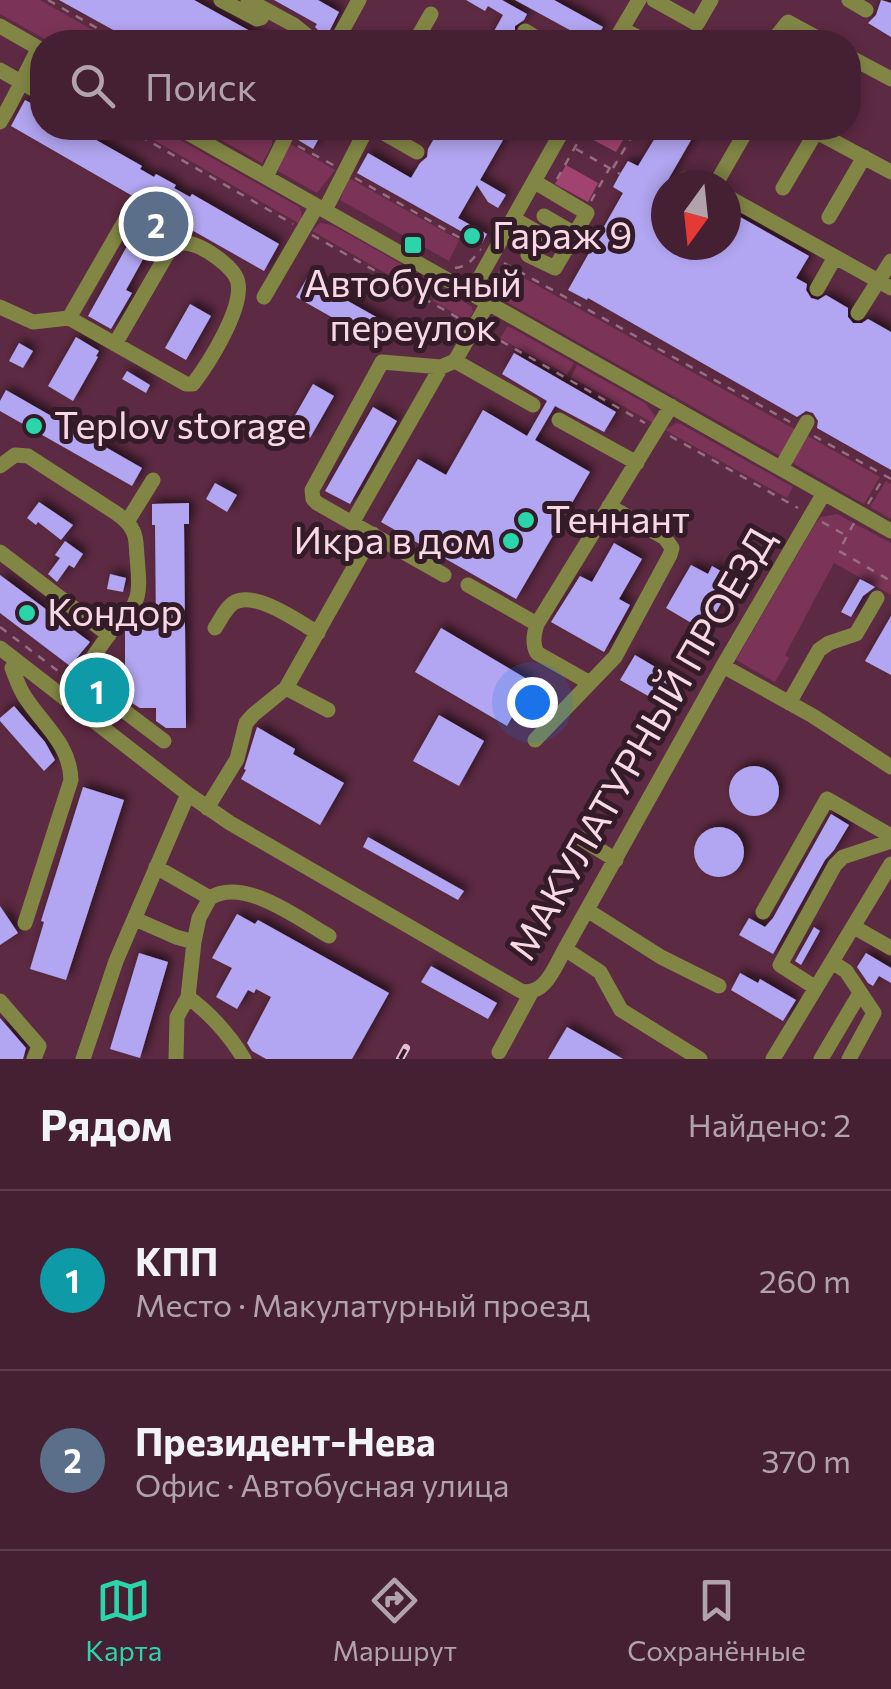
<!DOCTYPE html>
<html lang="ru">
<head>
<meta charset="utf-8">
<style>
  body { margin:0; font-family:Commissioner,sans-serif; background:#4f2d3e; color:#f1f3f6 }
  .compass { position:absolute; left:651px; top:170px; width:90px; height:90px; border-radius:50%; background:#452032; box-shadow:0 5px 15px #0003; rotate:195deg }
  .you { position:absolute; left:532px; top:702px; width:35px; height:35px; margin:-25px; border:8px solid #fff; border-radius:50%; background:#1a73e8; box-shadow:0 0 0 15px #1a73e833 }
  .badge { display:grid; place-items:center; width:65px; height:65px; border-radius:50%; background:#2ad5ac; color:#fff; font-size:32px; font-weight:700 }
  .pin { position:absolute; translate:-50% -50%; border:5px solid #fff; box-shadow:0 2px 10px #0006 }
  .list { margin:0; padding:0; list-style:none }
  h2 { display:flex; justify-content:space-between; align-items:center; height:130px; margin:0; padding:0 40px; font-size:42px }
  h2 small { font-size:32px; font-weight:400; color:#b0a3ac }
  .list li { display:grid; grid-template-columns:65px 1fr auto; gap:30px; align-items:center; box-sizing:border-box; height:180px; padding:0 40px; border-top:2px solid #5d3e4d }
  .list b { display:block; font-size:38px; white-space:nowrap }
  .list p { margin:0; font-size:32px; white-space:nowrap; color:#b0a3ac }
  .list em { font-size:32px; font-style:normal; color:#b0a3ac }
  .icon { flex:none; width:55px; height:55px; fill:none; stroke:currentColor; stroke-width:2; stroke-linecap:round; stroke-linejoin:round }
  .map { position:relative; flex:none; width:891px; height:1059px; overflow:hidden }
  .search { position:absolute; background:#452032; box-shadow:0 5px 15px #0003; left:30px; right:30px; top:30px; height:110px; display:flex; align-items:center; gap:25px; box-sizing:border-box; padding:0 35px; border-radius:40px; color:#b0a3ac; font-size:38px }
  .sheet { height:490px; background:#452032 }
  nav { display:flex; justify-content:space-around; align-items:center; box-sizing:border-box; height:140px; border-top:2px solid #5d3e4d; background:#452032; font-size:28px; color:#b0a3ac }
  nav a { display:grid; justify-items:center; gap:5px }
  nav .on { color:#2ad5ac }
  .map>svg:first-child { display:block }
  .green { fill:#7b3457 }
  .forest { fill:#a04371 }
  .building { fill:#b2a5f1; filter:url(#shadow) }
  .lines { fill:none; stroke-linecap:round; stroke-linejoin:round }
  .path { stroke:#986d80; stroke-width:2.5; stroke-dasharray:8 8; stroke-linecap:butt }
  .minor { stroke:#828645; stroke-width:15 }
  .rail-casing { stroke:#e3c0cf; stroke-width:8 }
  .rail { stroke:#331c27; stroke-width:4; stroke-dasharray:11; stroke-linecap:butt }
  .poi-dot { fill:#2ad5ac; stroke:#331c27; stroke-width:4 }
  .labels { text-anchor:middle; stroke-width:10; stroke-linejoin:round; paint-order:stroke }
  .poi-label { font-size:38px; fill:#f8d8e5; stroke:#331c27; text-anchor:start }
  .street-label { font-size:38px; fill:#f8d8e5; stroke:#331c27 }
</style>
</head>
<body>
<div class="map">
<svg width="891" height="1059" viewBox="0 0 891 1059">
  <defs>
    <filter id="shadow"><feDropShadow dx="4.5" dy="-4.5" stdDeviation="5" flood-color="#0009"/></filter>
  </defs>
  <rect width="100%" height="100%" fill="#5c2a42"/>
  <path class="green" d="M 0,0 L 40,0 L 114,42 L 50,42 L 0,14 Z
    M 133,128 L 159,128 L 299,207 L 302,213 L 300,224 Z
    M 200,128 L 262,128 L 272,134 L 272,145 L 262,163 Z
    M 289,143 L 335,170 L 317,193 L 278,171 Z
    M 349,178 L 459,240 L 449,261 L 340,200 Z
    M 320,223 L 332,225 L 437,284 L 429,298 L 312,231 Z
    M 501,265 L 796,430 L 780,456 L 505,301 C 493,289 494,280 501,265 Z
    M 441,287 L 472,307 L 473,312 L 468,321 L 433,301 Z
    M 508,326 L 574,363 L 567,375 L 500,338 Z
    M 577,365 L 645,403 L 655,416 L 653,423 L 571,377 Z
    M 676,423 L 681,424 L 793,487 L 787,498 L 665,430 Z
    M 806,435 L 880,477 L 864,504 L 791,462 Z
    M 886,481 L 891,484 L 891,519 L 870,507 Z
    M 837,514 L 891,543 L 891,595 L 834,563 L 785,655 L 789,658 L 775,682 L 736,660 L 815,524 L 821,517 Z"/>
  <path class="forest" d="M 588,128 L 630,128 L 616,152 L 584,135 Z
    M 566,165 L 598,183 L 588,202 L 555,184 Z"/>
  <path class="building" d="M 59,0 L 194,0 L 270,42 L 135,42 Z
    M 274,0 L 318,0 L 339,12 L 326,38 L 315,27 L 317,24 Z
    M 466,0 L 502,0 L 527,14 L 524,20 L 515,26 L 515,36 L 511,42 L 488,42 L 503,15 L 488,6 L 485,11 Z
    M 515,0 L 554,0 L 603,27 L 594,42 L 572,42 L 577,34 Z
    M 881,0 L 891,3 L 891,37 L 868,23 L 876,15 Z
    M 25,100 L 42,109 L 42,128 L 75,128 L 142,166 L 140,169 L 154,177 L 156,174 L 176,185 L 174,188 L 190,197 L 192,194 L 279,244 L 264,271 L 167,216 L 126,290 L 132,293 L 111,329 L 88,316 L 145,214 L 139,210 L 143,202 L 11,126 Z
    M 305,128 L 320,128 L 314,138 L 318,140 L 313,149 L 298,140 Z
    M 440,128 L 510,128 L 480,180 L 506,195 L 498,208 L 488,202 L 477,185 L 458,218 L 487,234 L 482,243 L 357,173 L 368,153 L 411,178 L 420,163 L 427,157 L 428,149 Z
    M 661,128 L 698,128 L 657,199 L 666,204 L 666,245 L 726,245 L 726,209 L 809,256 L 796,278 L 807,284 L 806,290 L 811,298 L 818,300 L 826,295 L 848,308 L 848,317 L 853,323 L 862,323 L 868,319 L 891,332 L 891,470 L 817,428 L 818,421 L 813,413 L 806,411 L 797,417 L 588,298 L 587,300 L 568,290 L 623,193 L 613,187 L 620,174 L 628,161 L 638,166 Z
    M 307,278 L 394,327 L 383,346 L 296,297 Z
    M 190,304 L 211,316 L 186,360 L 165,348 Z
    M 76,337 L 99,351 L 96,356 L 98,357 L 73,401 L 48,386 Z
    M 19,343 L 33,351 L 23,368 L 9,361 Z
    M 514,353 L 616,412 L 604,432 L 555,406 L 535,440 L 590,472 L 516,599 L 381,522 L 418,459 L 446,475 L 483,410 L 527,436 L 547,401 L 502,374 Z
    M 127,371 L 150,385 L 146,393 L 122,379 Z
    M 313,384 L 334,396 L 310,438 L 289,426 Z
    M 6,390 L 142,468 L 132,486 L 0,411 L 0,401 Z
    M 373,407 L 397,421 L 350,504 L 325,491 Z
    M 215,483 L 237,495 L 227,512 L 206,499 Z
    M 39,502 L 73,525 L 61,540 L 38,522 L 36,525 L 27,518 Z
    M 189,503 L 189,524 L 184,524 L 186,728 L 166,728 L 156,721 L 156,708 L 140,708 L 132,703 L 125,686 L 125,631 L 130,627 L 156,626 L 155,525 L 152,525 L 152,504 Z
    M 65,541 L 83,554 L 74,568 L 69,565 L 57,582 L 48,574 L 60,558 L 55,555 Z
    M 614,543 L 642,559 L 619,599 L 630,605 L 604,652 L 551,622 L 580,576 L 592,582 Z
    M 691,565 L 708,574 L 712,566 L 735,579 L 705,631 L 666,608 Z
    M 110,574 L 126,578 L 123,592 L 107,589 Z
    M 0,575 L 90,642 L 70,666 L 0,613 Z
    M 860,579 L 875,587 L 863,596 L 851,617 L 841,612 Z
    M 891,616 L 891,675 L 865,661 Z
    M 441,628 L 532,682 L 507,726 L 415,672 Z
    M 635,655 L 679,681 L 664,705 L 620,680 Z
    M 14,706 L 45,742 L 55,760 L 44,771 L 0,721 L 0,718 Z
    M 439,715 L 484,741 L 459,786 L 413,761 Z
    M 257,727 L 295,749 L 293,754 L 344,783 L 320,825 L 241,779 L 246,770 L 244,769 Z
    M729 791a25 25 0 1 1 50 0a25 25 0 1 1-50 0Z
    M 83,787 L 124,800 L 66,980 L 30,969 L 44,922 L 41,921 Z
    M 831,814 L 849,825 L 834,850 L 825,860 L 773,954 L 739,935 L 749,918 L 765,927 L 773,918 Z
    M694 852a25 25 0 1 1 50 0a25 25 0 1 1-50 0Z
    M 368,837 L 464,891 L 458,900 L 363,847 Z
    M 0,906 L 18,933 L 0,945 Z
    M 237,914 L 255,924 L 258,920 L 389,993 L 352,1059 L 266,1059 L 252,1051 L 247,1043 L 271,997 L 256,989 L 254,993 L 248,990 L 237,1009 L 216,997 L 232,968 L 212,958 Z
    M 814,927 L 820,931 L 801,965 L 795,961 Z
    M 139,953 L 168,962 L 140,1058 L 110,1049 Z
    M 866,953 L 891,968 L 891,983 L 879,976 L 873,986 L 868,983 L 857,967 Z
    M 431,966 L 497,1003 L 488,1019 L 421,982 Z
    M 740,973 L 758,983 L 760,979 L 796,1000 L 783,1021 L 731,990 Z
    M 0,1018 L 26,1048 L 23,1059 L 0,1059 Z
    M 567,1027 L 623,1059 L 548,1059 Z"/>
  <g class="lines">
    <path class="path" d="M 48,0 L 121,42
      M 126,128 L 293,224
      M 298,146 L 335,166
      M 576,149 L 620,174
      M 613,168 L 637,128
      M 355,178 L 481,250
      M 557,179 L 586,128
      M 591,201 L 609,169
      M 312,235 L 462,320
      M 504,263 L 790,422
      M 455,268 C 468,266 472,261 479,250
      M 515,301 L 516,269
      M 487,333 L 645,423
      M 670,436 L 798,508
      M 814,436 L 891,479
      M 868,504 L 884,477
      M 822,522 L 847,536
      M 854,523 L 839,551 L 891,581
      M 0,627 L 62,674"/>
    <path class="minor" d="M 221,0 L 257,19 L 261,18 L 266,10
      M 248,0 L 294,25 L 315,42
      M 654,0 L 697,24 L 711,0
      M 849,0 L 866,10
      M 0,26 L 42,50
      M 622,29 L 647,42
      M 525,31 L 543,42
      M 336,42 L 359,0
      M 415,42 L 431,14
      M 614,42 L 639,0
      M 772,42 L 788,22 L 825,42
      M 848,56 L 891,79
      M 0,70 L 42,94
      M 0,122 C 15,98 25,73 39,48
      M 179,128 L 891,531
      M 375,128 L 417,152
      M 809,128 L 891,172
      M 266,177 L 290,128
      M 681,185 L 685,179 L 697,179 L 707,185
      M 715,185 L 748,128
      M 783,188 L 816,132
      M 726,196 L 891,288
      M 325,210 L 367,128
      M 544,216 L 575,234
      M 829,217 L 864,157
      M 514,219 L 567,249
      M 528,255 L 555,268 L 587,213 L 535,182
      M 817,289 L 835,257
      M 471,293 L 564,128
      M 264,297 L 317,206
      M 488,303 L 455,361 L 533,405
      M 0,307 L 33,322 L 69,318 L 126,219
      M 858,313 L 891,261
      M 69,318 L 186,384 L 193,384 C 209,363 243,309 238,283 C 236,267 198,241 182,243 C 175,243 174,246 169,251 L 115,344
      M 559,420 L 637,463
      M 0,466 L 15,455 L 28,456 L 116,513 C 123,518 130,524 133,531 C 137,538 136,548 137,556 C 139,586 144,603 117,623 L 64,698
      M 781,468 L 807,422
      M 127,522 L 153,480
      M 352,523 L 317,503 L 313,499 L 312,490 L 382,362 L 441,367
      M 0,552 L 109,635
      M 444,575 L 352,523 L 441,367 L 455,361
      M 468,585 L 537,624 L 671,406
      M 537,624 C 534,634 532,643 537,653 L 590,683
      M 215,628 C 221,619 226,607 235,602 C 256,591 299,622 318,633
      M 0,648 L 188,794 L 230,823 L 521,991 C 545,997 555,966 565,949 L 723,666 L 824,493
      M 87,666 L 113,686 L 123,710 L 164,741
      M 723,666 L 813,716 L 891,767
      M 12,668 C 16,678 19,688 25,697 C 43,725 70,744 71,780 L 25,923
      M 286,688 L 328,710
      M 789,703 L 819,650 L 829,643 L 856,634 L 877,598
      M 535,740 L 615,657 L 670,555 L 672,548 L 665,538 L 609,506
      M 207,808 L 237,759 L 246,723 L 253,715 L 286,688 L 373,534
      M 580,838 L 616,860
      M 156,867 L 210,898
      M 587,910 L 661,957 L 719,986
      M 763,912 L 827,799 L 891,836
      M 135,919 L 176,937 L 194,942
      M 854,927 L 891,948
      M 565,949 L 600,972 L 621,1010 L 700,1059
      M 832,962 L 846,971 L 874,1013 L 849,1059
      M 816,988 L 780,965 L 835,865 L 843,857 L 891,841
      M 188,997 C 212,1015 229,1034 244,1059
      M 0,1001 L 39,1046 L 34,1059
      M 499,1052 L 531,993
      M 83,1059 L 116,961 L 188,794
      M 176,1059 L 177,1017 L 188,997 L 194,942 L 199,918 L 210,898 C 243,876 299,919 329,936
      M 773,1059 L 891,864
      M 821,1059 L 860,993"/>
    <g class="rail-casing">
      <path id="rail" d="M 400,1059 L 406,1048"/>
    </g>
    <use href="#rail" class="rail"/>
  </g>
  <g class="poi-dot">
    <circle cx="472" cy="236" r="10"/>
    <rect x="403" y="235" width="20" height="20" rx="5"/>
    <circle cx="34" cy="426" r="10"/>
    <circle cx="526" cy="520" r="10"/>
    <circle cx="511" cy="541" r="10"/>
    <circle cx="27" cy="613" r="10"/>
  </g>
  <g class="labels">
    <g class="poi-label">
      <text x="492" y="249">Гараж 9</text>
      <text x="413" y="297" text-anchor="middle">Автобусный<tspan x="413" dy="44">переулок</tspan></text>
      <text x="54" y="439">Teplov storage</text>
      <text x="546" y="533">Теннант</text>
      <text x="491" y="554" text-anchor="end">Икра в дом</text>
      <text x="47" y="626">Кондор</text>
    </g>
    <g class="street-label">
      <text transform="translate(642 744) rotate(-60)" y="13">МАКУЛАТУРНЫЙ ПРОЕЗД</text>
    </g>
  </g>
</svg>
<svg class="compass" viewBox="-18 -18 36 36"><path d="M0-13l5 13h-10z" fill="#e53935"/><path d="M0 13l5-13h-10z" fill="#b0a3ac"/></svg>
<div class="you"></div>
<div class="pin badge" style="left:97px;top:690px;background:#0f9aa8">1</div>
<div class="pin badge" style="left:156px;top:224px;background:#5c6f8a">2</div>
<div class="search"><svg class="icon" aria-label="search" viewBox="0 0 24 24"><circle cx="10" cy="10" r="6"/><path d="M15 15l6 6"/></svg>Поиск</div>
</div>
<section class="sheet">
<h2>Рядом<small>Найдено: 2</small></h2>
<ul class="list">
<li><span class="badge" style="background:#0f9aa8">1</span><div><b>КПП</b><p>Место · Макулатурный проезд</p></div><em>260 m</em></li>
<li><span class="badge" style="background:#5c6f8a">2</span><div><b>Президент-Нева</b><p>Офис · Автобусная улица</p></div><em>370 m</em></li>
</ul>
</section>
<nav>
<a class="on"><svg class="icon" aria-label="map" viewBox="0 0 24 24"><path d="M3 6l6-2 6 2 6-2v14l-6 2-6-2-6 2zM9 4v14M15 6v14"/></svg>Карта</a>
<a><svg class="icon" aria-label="directions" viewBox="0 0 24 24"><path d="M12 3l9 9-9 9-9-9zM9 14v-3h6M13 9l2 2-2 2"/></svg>Маршрут</a>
<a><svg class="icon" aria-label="saved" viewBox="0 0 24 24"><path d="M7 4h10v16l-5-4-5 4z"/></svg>Сохранённые</a>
</nav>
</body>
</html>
